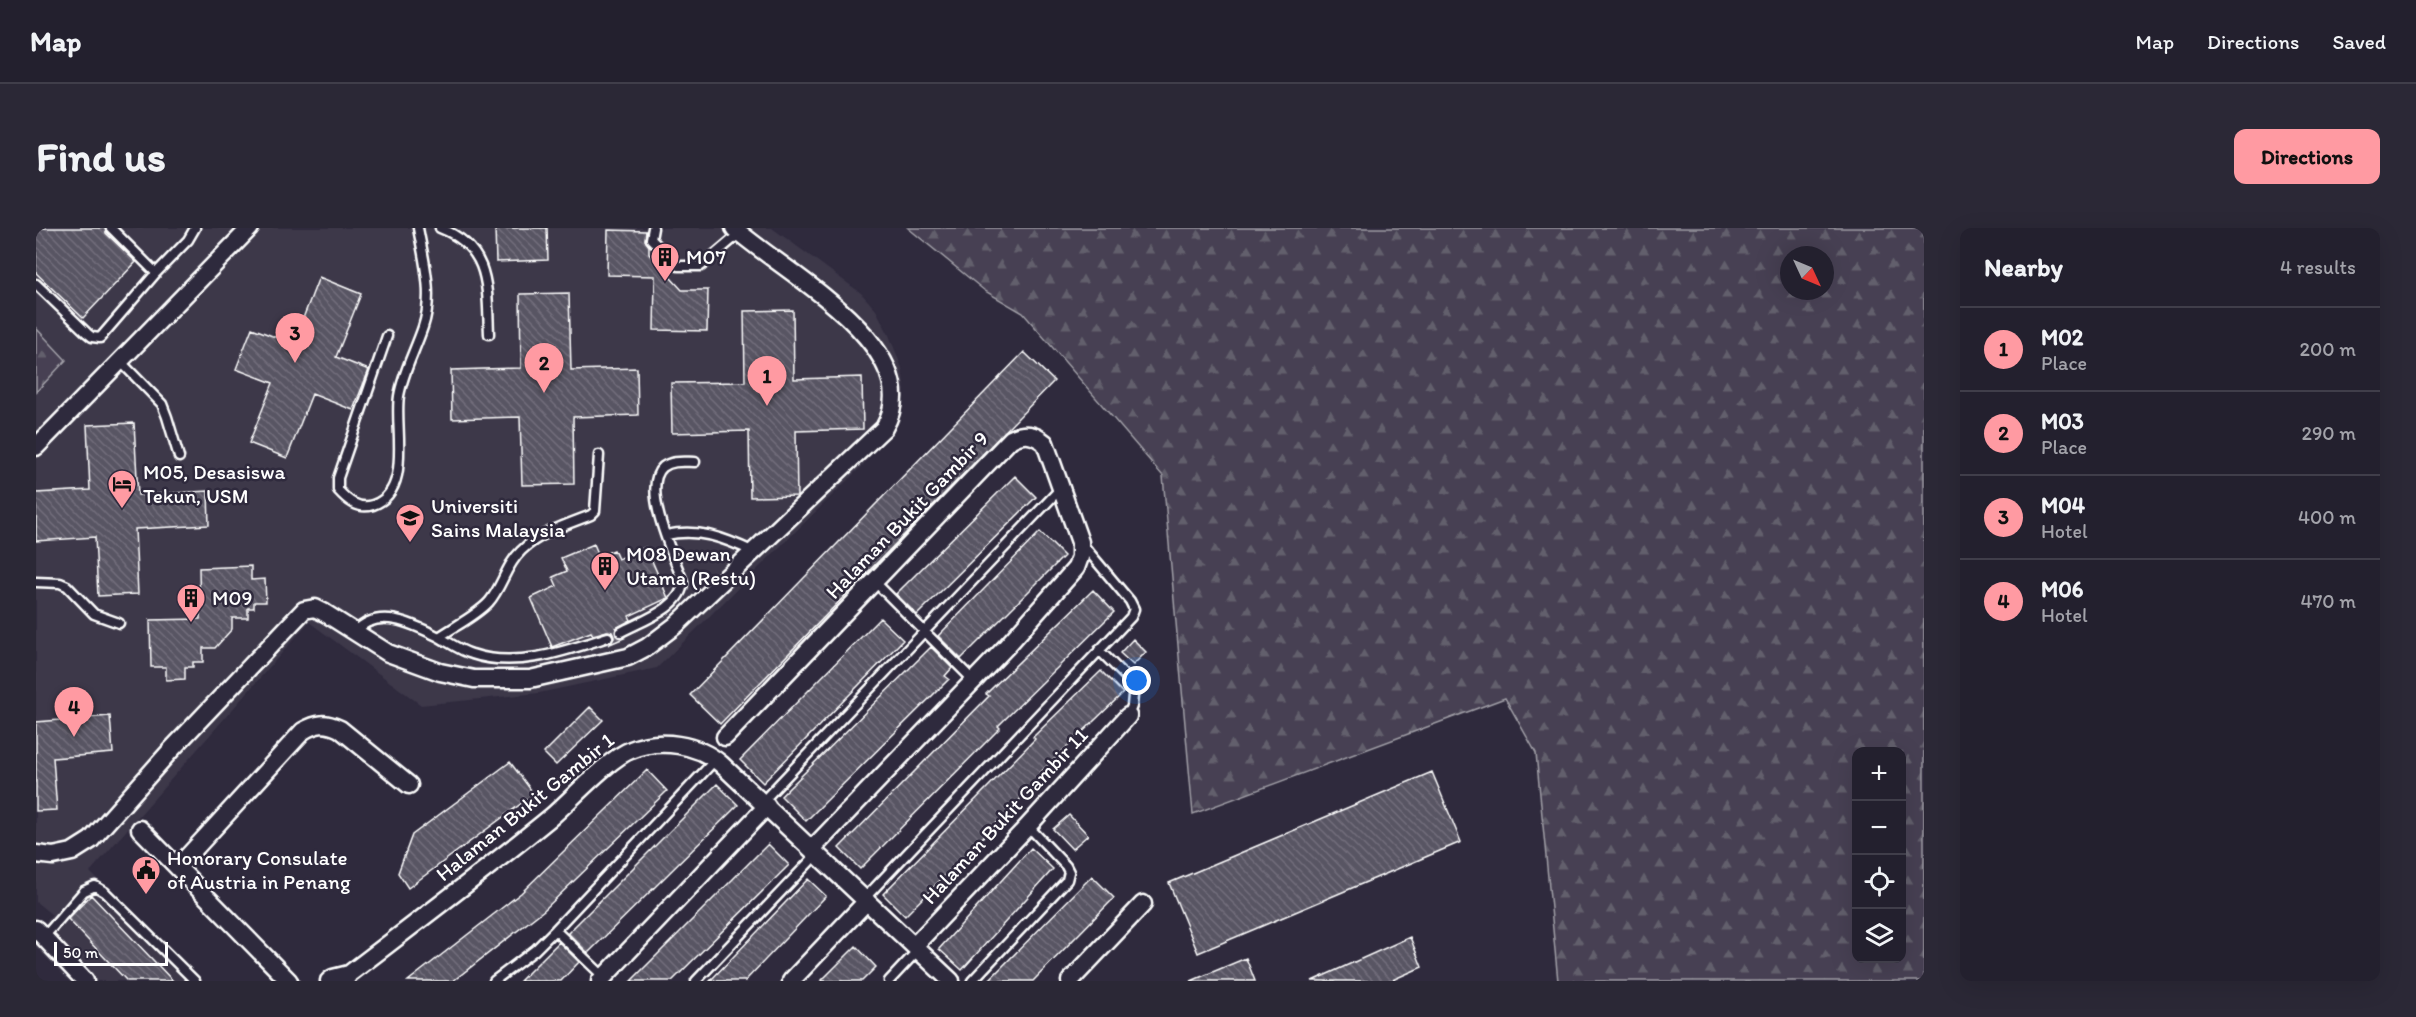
<!DOCTYPE html>
<html lang="en">
<head>
<meta charset="utf-8">
<style>
  body { margin:0; font-family:Itim,sans-serif; background:#2b2836; color:#f1f3f6 }
  .controls { position:absolute; right:18px; bottom:18px; display:grid; overflow:hidden; border-radius:12px; box-shadow:0 6px 24px #0002 }
  .controls button { width:54px; height:54px; display:grid; place-items:center; padding:0; border:0; border-bottom:2px solid #403e4a; background:#23202e; color:#f1f3f6; font:30px sans-serif }
  .compass { position:absolute; left:1744px; top:18px; width:54px; height:54px; border-radius:50%; background:#23202e; box-shadow:0 6px 24px #0002; rotate:134deg }
  .scale { position:absolute; left:18px; bottom:15px; width:114px; box-sizing:border-box; padding-left:6px; border:3px solid #fff; border-top:0; font-size:16px; line-height:21px; white-space:nowrap; color:#fff; -webkit-text-stroke:4px #2f2a3d; paint-order:stroke }
  .you { position:absolute; left:1101px; top:453px; width:21px; height:21px; margin:-15px; border:4px solid #fff; border-radius:50%; background:#1a73e8; box-shadow:0 0 0 9px #1a73e833 }
  .badge { display:grid; place-items:center; width:39px; height:39px; border-radius:50%; background:#ff9aa2; color:#111; font-size:20px; font-weight:700 }
  .pin { position:absolute; translate:-50% -50px; filter:drop-shadow(0 2px 3px #0008) }
  .pin::after { content:''; position:absolute; top:32px; width:21px; height:18px; background:inherit; clip-path:polygon(0 0,100% 0,50% 100%) }
  .list { margin:0; padding:0; list-style:none }
  h2 { display:flex; justify-content:space-between; align-items:center; height:78px; margin:0; padding:0 24px; font-size:26px }
  h2 small { font-size:20px; font-weight:400; color:#a3a3aa }
  .list li { display:grid; grid-template-columns:39px 1fr auto; gap:18px; align-items:center; box-sizing:border-box; height:84px; padding:0 24px; border-top:2px solid #403e4a }
  .list b { display:block; font-size:22px; white-space:nowrap }
  .list p { margin:0; font-size:20px; white-space:nowrap; color:#a3a3aa }
  .list em { font-size:20px; font-style:normal; color:#a3a3aa }
  .icon { flex:none; width:33px; height:33px; fill:none; stroke:currentColor; stroke-width:2; stroke-linecap:round; stroke-linejoin:round }
  .map { position:relative; flex:none; width:1888px; height:753px; overflow:hidden; border-radius:12px }
  header { display:flex; align-items:center; gap:36px; box-sizing:border-box; height:84px; padding:0 30px; background:#23202e; border-bottom:2px solid #403e4a }
  header strong { font-size:28px }
  nav { display:flex; gap:33px; margin-inline-start:auto; font-size:21px }
  .intro { display:flex; align-items:center; justify-content:space-between; box-sizing:border-box; height:144px; padding:0 36px }
  h1 { margin:0; font-size:42px }
  .button { padding:15px 27px; border-radius:12px; background:#ff9aa2; color:#111; font-size:21px; font-weight:700 }
  main { display:flex; gap:36px; padding:0 36px }
  aside { flex:1; background:#23202e; border-radius:12px; box-shadow:0 6px 24px #0002 }
  .map>svg:first-child { display:block }
  .built { fill:#3c3749 }
  .forest { fill:url(#forest-firs); stroke:#a2a0a8; stroke-width:1.5; fill-rule:evenodd }
  .building { fill:url(#building-back-hatch); stroke:#fff; stroke-width:1.5 }
  .lines { fill:none; stroke-linecap:round; stroke-linejoin:round }
  .lane-casing { stroke:#fff; stroke-width:13 }
  .street-casing { stroke:#fff; stroke-width:21 }
  .lane { stroke:#2f2a3d; stroke-width:8 }
  .street { stroke:#2f2a3d; stroke-width:16 }
  .labels { text-anchor:middle; stroke-width:5; stroke-linejoin:round; paint-order:stroke }
  .poi-label { font-size:21px; fill:#fff; stroke:#2f2a3d; text-anchor:start }
  .street-label { font-size:21px; fill:#fff; stroke:#2f2a3d }
</style>
</head>
<body>
<header>
<strong>Map</strong>
<nav><a>Map</a><a>Directions</a><a>Saved</a></nav>
</header>
<div class="intro"><h1>Find us</h1><a class="button">Directions</a></div>
<main>
<div class="map">
<svg width="1888" height="753" viewBox="0 0 1888 753">
  <defs>
    <pattern id="forest-firs" width="22" height="20" patternUnits="userSpaceOnUse" patternTransform="scale(1.5)"><rect width="22" height="20" fill="#464152"/><path d="M5 1l3.5 6h-7zM16 11l3.5 6h-7z" fill="#625e6c"/></pattern>
    <pattern id="building-back-hatch" width="6" height="6" patternUnits="userSpaceOnUse" patternTransform="scale(1.5)"><rect width="6" height="6" fill="#595564"/><path d="M-1 5l2 2M0 0l6 6M5-1l2 2" fill="none" stroke="#726e7b"/></pattern>
  </defs>
  <rect width="100%" height="100%" fill="#2f2a3d"/>
  <filter id="ink" filterUnits="userSpaceOnUse"><feTurbulence type="fractalNoise" baseFrequency=".0167" numOctaves="2"/><feDisplacementMap in="SourceGraphic" scale="12" xChannelSelector="R" yChannelSelector="G"/><feConvolveMatrix kernelMatrix="1 2 1 2 8 2 1 2 1" color-interpolation-filters="sRGB"/></filter>
  <g filter="url(#ink)">
    <path class="built" d="M 0,0 L 736,0 L 825,65 L 840,82 L 853,107 L 866,140 L 869,162 L 864,193 L 827,237 L 621,440 L 503,465 L 385,477 L 273,394 L 54,644 L 164,753 L 33,753 L 0,719 L 0,705 L 16,687 L 0,674 Z"/>
    <path class="forest" d="M 872,0 L 1888,0 L 1888,753 L 1522,753 L 1500,525 L 1469,470 L 1157,586 L 1127,248 L 987,85 L 949,63 ZM 1753,27 L 1789,27 L 1789,63 L 1753,63 ZM 1820,524 L 1866,524 L 1866,730 L 1820,730 Z
      M 0,100 L 30,132 L 0,164 Z"/>
    <path class="building" d="M 0,0 L 69,0 L 70,5 L 100,34 L 47,90 L 0,45 Z
      M 459,0 L 511,0 L 512,32 L 460,34 Z
      M 572,2 L 610,3 L 609,12 L 613,18 L 613,26 L 646,62 L 672,62 L 671,103 L 618,102 L 619,48 L 571,47 Z
      M 283,49 L 325,66 L 300,129 L 333,142 L 317,182 L 276,166 L 251,230 L 213,215 L 237,155 L 200,141 L 216,100 L 257,116 Z
      M 533,65 L 535,142 L 601,140 L 602,187 L 537,189 L 538,256 L 486,257 L 484,189 L 416,191 L 415,142 L 485,140 L 484,66 Z
      M 757,82 L 758,151 L 826,149 L 827,201 L 760,203 L 761,268 L 714,269 L 713,203 L 636,205 L 635,155 L 709,154 L 708,83 Z
      M 988,124 L 1018,153 L 684,496 L 654,467 Z
      M 98,195 L 102,267 L 172,263 L 173,297 L 99,301 L 102,366 L 62,368 L 59,309 L 0,313 L 0,265 L 54,262 L 51,197 Z
      M 979,248 L 1000,269 L 881,387 L 860,366 Z
      M 1004,304 L 1028,328 L 925,431 L 902,408 Z
      M 558,316 L 563,328 L 578,322 L 582,331 L 610,319 L 632,370 L 593,388 L 595,392 L 580,400 L 580,407 L 588,410 L 574,416 L 578,410 L 576,404 L 571,403 L 557,407 L 555,404 L 516,419 L 495,370 L 521,358 L 517,349 L 531,343 L 525,330 Z
      M 215,338 L 215,352 L 229,351 L 230,374 L 218,374 L 218,380 L 212,380 L 212,390 L 196,390 L 196,401 L 179,420 L 167,420 L 167,434 L 157,434 L 157,439 L 149,439 L 149,451 L 130,452 L 130,439 L 115,439 L 114,392 L 164,391 L 163,340 Z
      M 1057,362 L 1078,384 L 962,498 L 964,500 L 824,641 L 803,620 L 953,468 L 950,466 Z
      M 844,390 L 867,412 L 727,555 L 704,532 Z
      M 1097,411 L 1110,424 L 1097,437 L 1084,425 Z
      M 895,419 L 916,440 L 909,448 L 913,451 L 770,593 L 745,568 Z
      M 1065,443 L 1087,465 L 1004,545 L 1007,548 L 869,688 L 847,666 L 999,511 L 997,509 Z
      M 554,479 L 567,492 L 520,537 L 508,525 Z
      M 74,488 L 77,525 L 17,530 L 21,582 L 0,583 L 0,494 Z
      M 474,534 L 498,566 L 372,660 L 362,645 L 376,607 Z
      M 611,542 L 631,563 L 508,682 L 417,753 L 372,753 L 485,665 Z
      M 1396,544 L 1425,614 L 1162,725 L 1133,655 Z
      M 681,556 L 702,577 L 552,725 L 532,705 Z
      M 1033,587 L 1052,607 L 1036,621 L 1017,601 Z
      M 732,616 L 753,637 L 636,753 L 595,753 Z
      M 995,620 L 1017,641 L 926,742 L 903,721 Z
      M 1056,648 L 1078,670 L 997,753 L 952,753 Z
      M 772,651 L 790,668 L 709,753 L 674,753 Z
      M 55,667 L 137,753 L 91,753 L 32,691 Z
      M 1374,709 L 1386,739 L 1354,753 L 1276,753 Z
      M 523,714 L 543,734 L 525,753 L 484,753 Z
      M 820,718 L 840,739 L 826,753 L 785,753 Z
      M 1210,730 L 1219,753 L 1155,753 Z"/>
    <g class="lines">
      <g class="lane-casing">
        <path id="lane" d="M 75,0 L 120,45
          M 404,0 C 455,20 451,59 453,106
          M 617,0 L 615,11 L 642,38 L 665,38 L 704,5
          M 0,56 L 51,105 L 56,109 L 64,110 L 120,45 L 152,12 L 159,0
          M 351,108 L 302,250 L 302,262 C 311,272 322,282 337,277 C 377,263 358,200 363,168 C 367,144 379,123 387,99 C 398,67 388,33 382,0
          M 84,133 L 126,176 L 131,189 L 143,229
          M 630,307 C 663,300 688,310 718,324
          M 0,354 L 24,355 L 31,358 L 58,386 L 83,395
          M 839,354 L 938,453
          M 319,404 C 342,378 377,396 403,409 C 419,398 440,388 453,374 C 466,359 470,337 485,323 C 503,305 532,296 555,287 L 559,283 L 563,227
          M 585,404 C 605,393 646,380 647,354 C 639,331 604,259 627,239 C 636,232 648,234 659,234
          M 403,409 C 414,415 425,423 436,426 C 480,441 529,423 572,409
          M 1063,422 L 1098,457 L 1096,478 L 1092,488
          M 726,574 L 1026,259
          M 828,671 L 1095,389 L 1098,381 L 1094,373 L 1047,317
          M 519,702 L 568,749
          M 8,709 L 48,663 L 59,658 L 69,664 L 159,753
          M 458,753 L 499,722 L 519,702 L 680,531
          M 660,753 L 781,626
          M 853,753 L 882,722
          M 936,753 L 1031,652 L 1033,644 L 1030,638 L 992,598"/>
      </g>
      <g class="street-casing">
        <path id="street" d="M 0,219 L 214,0
          M 689,509 L 975,211 C 989,204 998,206 1009,215 L 1044,314 L 1044,329 L 1040,340 L 970,419 L 776,621
          M 104,601 L 253,753
          M 0,626 L 17,628 L 36,624 L 55,612 L 135,522 L 268,382 L 279,380 L 289,385 L 352,425 L 404,444 L 438,451 L 494,451 L 592,429 L 611,419 L 640,397 L 848,200 C 895,120 745,43 698,0
          M 142,639 L 267,503 C 281,495 289,494 304,501 L 373,557
          M 0,701 L 49,753
          M 878,718 L 992,598 L 1092,488
          M 293,753 L 297,750 L 313,746
          M 309,753 L 313,746 C 381,694 449,643 515,589 C 535,572 573,530 595,522 C 624,510 662,516 685,536 L 915,753
          M 564,753 L 731,578
          M 755,753 L 831,673
          M 1034,753 L 1107,676"/>
      </g>
      <use href="#lane" class="lane"/>
      <use href="#street" class="street"/>
    </g>
  </g>
  <defs>
    <g id="building-pin" transform="scale(1.5)"><path d="M0 17L-7.5 6A9.5 9.5 0 1 1 7.5 6Z" fill="#ff9aa2" stroke="#2f2a3d"/><path d="M-4-6H4V6H1V3H-1V6H-4ZM-2.5-4.3h1.7v1.8h-1.7ZM.8-4.3h1.7v1.8H.8ZM-2.5-1h1.7V.8h-1.7ZM.8-1h1.7V.8H.8Z" fill="#111"/></g>
    <g id="hotel-pin" transform="scale(1.5)"><path d="M0 17L-7.5 6A9.5 9.5 0 1 1 7.5 6Z" fill="#ff9aa2" stroke="#2f2a3d"/><path d="M-6-4.5h1.5V1H6V5H4.5V3h-9V5H-6ZM-4 0a1.8 1.8 0 1 1 3.6 0ZM.5 0V-2.5h3Q6-2.5 6 0Z" fill="#111"/></g>
    <g id="university-pin" transform="scale(1.5)"><path d="M0 17L-7.5 6A9.5 9.5 0 1 1 7.5 6Z" fill="#ff9aa2" stroke="#2f2a3d"/><path d="M0-5L7-2L0 1L-7-2ZM-4 1L0 2.5L4 1V4Q0 6-4 4Z" fill="#111"/></g>
    <g id="civic-pin" transform="scale(1.5)"><path d="M0 17L-7.5 6A9.5 9.5 0 1 1 7.5 6Z" fill="#ff9aa2" stroke="#2f2a3d"/><path d="M-.6-6.5H3V-4.5H.6V-3L4-1V1h2V6H-6V1h2V-1L-.6-3ZM-1.2 2.5V6h2.4V2.5Z" fill="#111"/></g>
  </defs>
  <g fill-rule="evenodd">
    <use href="#building-pin" x="629" y="29"/>
    <use href="#hotel-pin" x="86" y="256"/>
    <use href="#university-pin" x="374" y="290"/>
    <use href="#building-pin" x="569" y="338"/>
    <use href="#building-pin" x="155" y="370"/>
    <use href="#civic-pin" x="110" y="642"/>
  </g>
  <g class="labels">
    <g class="poi-label">
      <text x="650" y="36">M07</text>
      <text x="107" y="251">M05, Desasiswa<tspan x="107" dy="24">Tekun, USM</tspan></text>
      <text x="395" y="285">Universiti<tspan x="395" dy="24">Sains Malaysia</tspan></text>
      <text x="590" y="333">M08 Dewan<tspan x="590" dy="24">Utama (Restu)</tspan></text>
      <text x="176" y="377">M09</text>
      <text x="131" y="637">Honorary Consulate<tspan x="131" dy="24">of Austria in Penang</tspan></text>
    </g>
    <g class="street-label">
      <text transform="translate(871 287) rotate(-46)" y="7">Halaman Bukit Gambir 9</text>
      <text transform="translate(489 579) rotate(-39)" y="7">Halaman Bukit Gambir 1</text>
      <text transform="translate(969 588) rotate(-47)" y="7">Halaman Bukit Gambir 11</text>
    </g>
  </g>
</svg>
<div class="controls">
<button>+</button>
<button>−</button>
<button><svg class="icon" aria-label="locate" viewBox="0 0 24 24"><circle cx="12" cy="12" r="6"/><path d="M12 2v4M12 18v4M2 12h4M18 12h4"/></svg></button>
<button><svg class="icon" aria-label="layers" viewBox="0 0 24 24"><path d="M12 4l9 5-9 5-9-5zM3 14l9 5 9-5"/></svg></button>
</div>
<svg class="compass" viewBox="-18 -18 36 36"><path d="M0-13l5 13h-10z" fill="#e53935"/><path d="M0 13l5-13h-10z" fill="#a3a3aa"/></svg>
<div class="scale">50 m</div>
<div class="you"></div>
<div class="pin badge" style="left:731px;top:178px">1</div>
<div class="pin badge" style="left:508px;top:165px">2</div>
<div class="pin badge" style="left:259px;top:135px">3</div>
<div class="pin badge" style="left:38px;top:509px">4</div>
</div>
<aside>
<h2>Nearby<small>4 results</small></h2>
<ul class="list">
<li><span class="badge">1</span><div><b>M02</b><p>Place</p></div><em>200 m</em></li>
<li><span class="badge">2</span><div><b>M03</b><p>Place</p></div><em>290 m</em></li>
<li><span class="badge">3</span><div><b>M04</b><p>Hotel</p></div><em>400 m</em></li>
<li><span class="badge">4</span><div><b>M06</b><p>Hotel</p></div><em>470 m</em></li>
</ul>
</aside>
</main>
</body>
</html>
